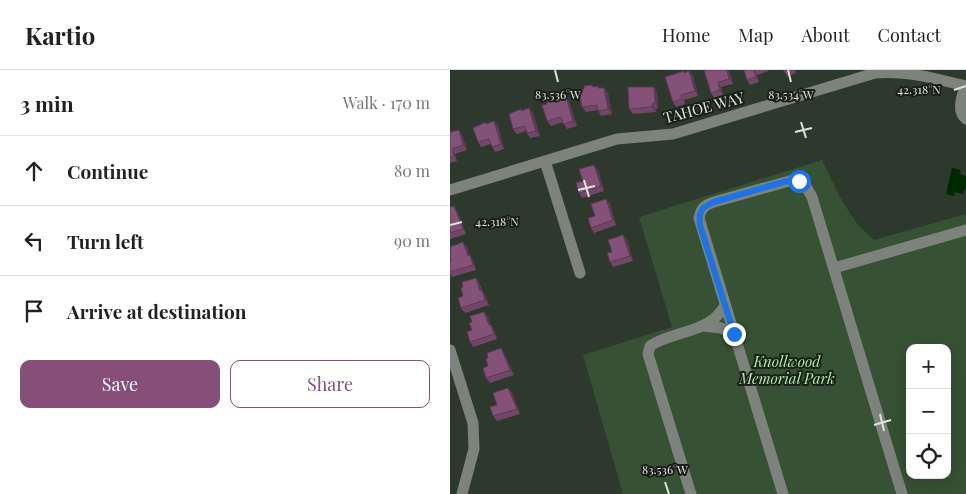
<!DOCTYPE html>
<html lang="en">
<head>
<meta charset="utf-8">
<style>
  body { margin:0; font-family:"Playfair Display",serif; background:#f2f2f2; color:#222 }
  .controls { position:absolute; right:15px; bottom:15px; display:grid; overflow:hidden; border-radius:10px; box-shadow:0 5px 20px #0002 }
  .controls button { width:45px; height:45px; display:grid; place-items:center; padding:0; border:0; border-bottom:1px solid #e0e0e0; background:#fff; color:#222; font:25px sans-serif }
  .stop { position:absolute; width:15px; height:15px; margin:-11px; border:4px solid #1a73e8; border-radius:50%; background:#fff }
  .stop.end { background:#1a73e8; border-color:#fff; box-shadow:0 1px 5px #0008 }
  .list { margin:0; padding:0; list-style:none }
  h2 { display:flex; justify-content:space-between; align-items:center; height:65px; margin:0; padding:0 20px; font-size:21px }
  h2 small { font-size:16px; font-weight:400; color:#767676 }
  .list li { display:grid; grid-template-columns:32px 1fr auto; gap:15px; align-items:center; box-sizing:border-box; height:70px; padding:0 20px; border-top:1px solid #e0e0e0 }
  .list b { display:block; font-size:19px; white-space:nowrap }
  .list em { font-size:16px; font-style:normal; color:#767676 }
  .actions { display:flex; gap:10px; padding:15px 20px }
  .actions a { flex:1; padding:11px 0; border:1px solid #854f79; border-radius:10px; text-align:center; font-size:18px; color:#854f79 }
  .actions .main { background:#854f79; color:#fff }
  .icon { flex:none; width:28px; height:28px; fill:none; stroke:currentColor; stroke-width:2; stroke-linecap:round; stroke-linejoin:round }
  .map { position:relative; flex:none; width:516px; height:424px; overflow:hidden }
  header { display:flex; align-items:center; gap:30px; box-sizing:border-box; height:70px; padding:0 25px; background:#fff; border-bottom:1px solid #e0e0e0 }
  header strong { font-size:24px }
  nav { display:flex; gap:28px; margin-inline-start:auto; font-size:18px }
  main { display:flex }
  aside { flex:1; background:#fff }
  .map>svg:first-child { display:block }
  .green { fill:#365133; fill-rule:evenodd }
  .water { fill:#002900 }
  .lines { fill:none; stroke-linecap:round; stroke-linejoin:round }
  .minor { stroke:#7d837c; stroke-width:11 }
  .wall { fill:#724667 }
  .shaded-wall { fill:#5c3954 }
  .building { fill:#845178; stroke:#5c3954 }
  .route { stroke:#1a73e8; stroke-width:6 }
  .ticks { fill:none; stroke:#dde4dc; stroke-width:2 }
  .labels { text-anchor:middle; stroke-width:4; stroke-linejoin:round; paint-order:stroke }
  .street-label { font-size:15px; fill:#dde4dc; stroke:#1a1f19 }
  .park-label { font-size:15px; font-style:italic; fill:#aceca5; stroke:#1a1f19 }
  .ticks-label { font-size:12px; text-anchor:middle; fill:#dde4dc; stroke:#1a1f19; stroke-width:4; stroke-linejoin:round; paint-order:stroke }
</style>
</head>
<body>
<header>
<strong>Kartio</strong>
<nav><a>Home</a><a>Map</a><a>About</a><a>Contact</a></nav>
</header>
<main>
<aside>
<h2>3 min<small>Walk · 170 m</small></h2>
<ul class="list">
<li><svg class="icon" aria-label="ahead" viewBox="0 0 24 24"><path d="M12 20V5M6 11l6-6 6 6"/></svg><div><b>Continue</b></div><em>80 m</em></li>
<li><svg class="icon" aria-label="left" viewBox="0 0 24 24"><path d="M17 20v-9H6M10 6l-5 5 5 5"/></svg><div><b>Turn left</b></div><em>90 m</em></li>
<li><svg class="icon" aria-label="arrive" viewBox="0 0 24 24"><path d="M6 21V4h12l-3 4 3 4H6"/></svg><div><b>Arrive at destination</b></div></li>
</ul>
<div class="actions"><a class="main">Save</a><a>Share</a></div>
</aside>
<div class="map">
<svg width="516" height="424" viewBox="0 0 516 424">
  <rect width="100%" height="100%" fill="#2e392d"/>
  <path class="green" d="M 372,90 L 392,131 L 408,155 L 424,170 L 516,144 L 516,424 L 173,424 L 133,285 L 222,257 L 189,147 ZM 460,278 L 497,278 L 497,405 L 460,405 Z"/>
  <path class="water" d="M 502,98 L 511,100 L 510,104 L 516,106 L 516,120 L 514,120 L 513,124 L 505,122 L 504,126 L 496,124 Z"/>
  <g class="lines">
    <path class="minor" d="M 515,16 C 512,27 506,41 516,49
      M 95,91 L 130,203
      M 0,120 L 167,69 L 223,64 L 425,3 C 456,0 486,9 516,16
      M 384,198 L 516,160
      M 253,256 L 271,258 L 284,264
      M 0,280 L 23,353 L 24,379 L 12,424
      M 241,424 L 198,284 L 200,276 C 220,263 247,263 265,248 C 269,244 272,240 275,236
      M 333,424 L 249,148 C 251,138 255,135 264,132 L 343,110 L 354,113 L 362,127 L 452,424"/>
  </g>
  <path class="wall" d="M 255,0 L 279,0 L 283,14 L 271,17 L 273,25 L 264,28 L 261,23 Z
    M 294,0 L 318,0 L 319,1 L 307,5 L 309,12 L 300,15 L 297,10 Z
    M 333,0 L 346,0 L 345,0 L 346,3 L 337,6 Z
    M 239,1 L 243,6 L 248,26 L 234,30 L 235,34 L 226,37 L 223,32 L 235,3 Z
    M 144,17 L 150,18 L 154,18 L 158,23 L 162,44 L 151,46 L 148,40 L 136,42 L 132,37 Z
    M 204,17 L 207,22 L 208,38 L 206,39 L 206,42 L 183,44 L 179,39 Z
    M 119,31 L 127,56 L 117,59 L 113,52 L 101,56 L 97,51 Z
    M 79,38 L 83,43 L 90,66 L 80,68 L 76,61 L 67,64 L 63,59 L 72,41 Z
    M 44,51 L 48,56 L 54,79 L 45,82 L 41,74 L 31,77 L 28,72 L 37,54 Z
    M 0,62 L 12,65 L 17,80 L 5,84 L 7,91 L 0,93 Z
    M 148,100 L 154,121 L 132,128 L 129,123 L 133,111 Z
    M 156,129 L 160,134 L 166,155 L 144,163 L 141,158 L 145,146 Z
    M 0,137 L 7,141 L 16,164 L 0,169 Z
    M 173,165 L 177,170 L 183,191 L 163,197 L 160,192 L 162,182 Z
    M 13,172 L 17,177 L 19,185 L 23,190 L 26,200 L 2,207 L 0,204 L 0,191 Z
    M 26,208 L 29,213 L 32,220 L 35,225 L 39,235 L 15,243 L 11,238 L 13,226 L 13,217 Z
    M 34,242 L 38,247 L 40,255 L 44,260 L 47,269 L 23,277 L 20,272 L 22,260 L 22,252 Z
    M 51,278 L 54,283 L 64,305 L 40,313 L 36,308 L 38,296 L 38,288 Z
    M 58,318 L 62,323 L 70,344 L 47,351 L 43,346 L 47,335 Z"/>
  <path class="shaded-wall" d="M 277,0 L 279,0 L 283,14 L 279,9 Z
    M 304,0 L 307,5 L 309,12 L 306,7 Z
    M 239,1 L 243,6 L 248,26 L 245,21 Z
    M 268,12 L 271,17 L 273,25 L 270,20 Z
    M 204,17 L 207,22 L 208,38 L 205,33 Z
    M 154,18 L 158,23 L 162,44 L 158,39 Z
    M 116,26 L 119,31 L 127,56 L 123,51 Z
    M 202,34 L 206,39 L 206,42 L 202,37 Z
    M 79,38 L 83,43 L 90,66 L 86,61 Z
    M 44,51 L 48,56 L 54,79 L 51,74 Z
    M 9,60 L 12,65 L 17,80 L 13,75 Z
    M 2,79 L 5,84 L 7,91 L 4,86 Z
    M 144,95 L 148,100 L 154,121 L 151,116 Z
    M 156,129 L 160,134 L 166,155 L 163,150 Z
    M 4,136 L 7,141 L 16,164 L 13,159 Z
    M 173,165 L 177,170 L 183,191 L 180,186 Z
    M 13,172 L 17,177 L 21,191 L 18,186 Z
    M 20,185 L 23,190 L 26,200 L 23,195 Z
    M 26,208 L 29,213 L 33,226 L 30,221 Z
    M 32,220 L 35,225 L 39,235 L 35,230 Z
    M 34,242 L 38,247 L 42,260 L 39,255 Z
    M 41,255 L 44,260 L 47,269 L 44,264 Z
    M 51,278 L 54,283 L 64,305 L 60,300 Z
    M 58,318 L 62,323 L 70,344 L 67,339 Z"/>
  <path class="building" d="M 254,0 L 277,0 L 279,9 L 268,12 L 270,20 L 261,23 Z
    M 294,0 L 304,0 L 306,7 L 297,10 Z
    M 234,1 L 234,3 L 239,1 L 245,21 L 231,25 L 232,29 L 223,32 L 215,7 Z
    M 142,15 L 143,17 L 148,16 L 148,18 L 154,18 L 158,39 L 148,41 L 147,35 L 132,37 L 129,20 L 134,19 L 134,16 Z
    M 178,17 L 204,17 L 205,33 L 202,34 L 202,37 L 179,39 Z
    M 116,26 L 123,51 L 113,54 L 111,47 L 97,51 L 92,35 L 97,34 L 97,32 Z
    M 79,38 L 86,61 L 77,63 L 75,56 L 63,59 L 59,44 L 71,39 L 71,41 Z
    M 44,51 L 51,74 L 42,77 L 39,69 L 28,72 L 23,58 L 36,52 L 36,54 Z
    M 9,60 L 13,75 L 2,79 L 4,86 L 0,87 L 0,62 Z
    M 144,95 L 151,116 L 129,123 L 126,113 L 133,111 L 129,99 Z
    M 156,129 L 163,150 L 141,158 L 138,148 L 145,146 L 141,134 Z
    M 4,136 L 13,159 L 0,163 L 0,137 Z
    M 173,165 L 180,186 L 160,192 L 157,183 L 162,182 L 158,170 Z
    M 13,172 L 18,186 L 20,185 L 23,195 L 0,202 L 0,191 L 1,191 L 0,182 L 1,182 L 0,177 Z
    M 26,208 L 30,221 L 32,220 L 35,230 L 11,238 L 8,228 L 13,226 L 11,218 L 13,217 L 12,212 Z
    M 34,242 L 39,255 L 41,255 L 44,264 L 20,272 L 17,262 L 22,260 L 19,253 L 22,252 L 20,246 Z
    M 51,278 L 60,300 L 36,308 L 33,298 L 38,296 L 36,289 L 38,288 L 37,283 Z
    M 58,318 L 67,339 L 43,346 L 40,337 L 47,335 L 43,323 Z"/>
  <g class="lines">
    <path class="route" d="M 284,264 L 250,155 C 248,141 252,137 264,132 L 337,111 L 343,110 L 349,111"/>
  </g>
  <path class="ticks" d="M 105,0 L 108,12M 338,0 L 341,12M 504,20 L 516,16M 351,52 L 356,68M 345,62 L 362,58M 134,110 L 139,127M 128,120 L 145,116M 0,155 L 12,152M 430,344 L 434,361M 424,355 L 441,350M 215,412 L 219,424"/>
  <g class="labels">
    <g class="street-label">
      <text transform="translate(254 38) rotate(-15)" y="5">TAHOE WAY</text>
    </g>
    <g class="park-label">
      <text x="337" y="297">Knollwood<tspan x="337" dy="17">Memorial Park</tspan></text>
    </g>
  </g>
  <g class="ticks-label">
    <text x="469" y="24">42.318°N</text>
    <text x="108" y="29">83.536°W</text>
    <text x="341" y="29">83.534°W</text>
    <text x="47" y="156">42.318°N</text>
    <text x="215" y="404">83.536°W</text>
  </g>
</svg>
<div class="controls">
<button>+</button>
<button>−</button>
<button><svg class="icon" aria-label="locate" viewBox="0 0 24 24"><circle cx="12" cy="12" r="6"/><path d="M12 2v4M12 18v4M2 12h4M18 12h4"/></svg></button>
</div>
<div class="stop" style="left:349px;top:111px"></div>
<div class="stop end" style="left:284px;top:264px"></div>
</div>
</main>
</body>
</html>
